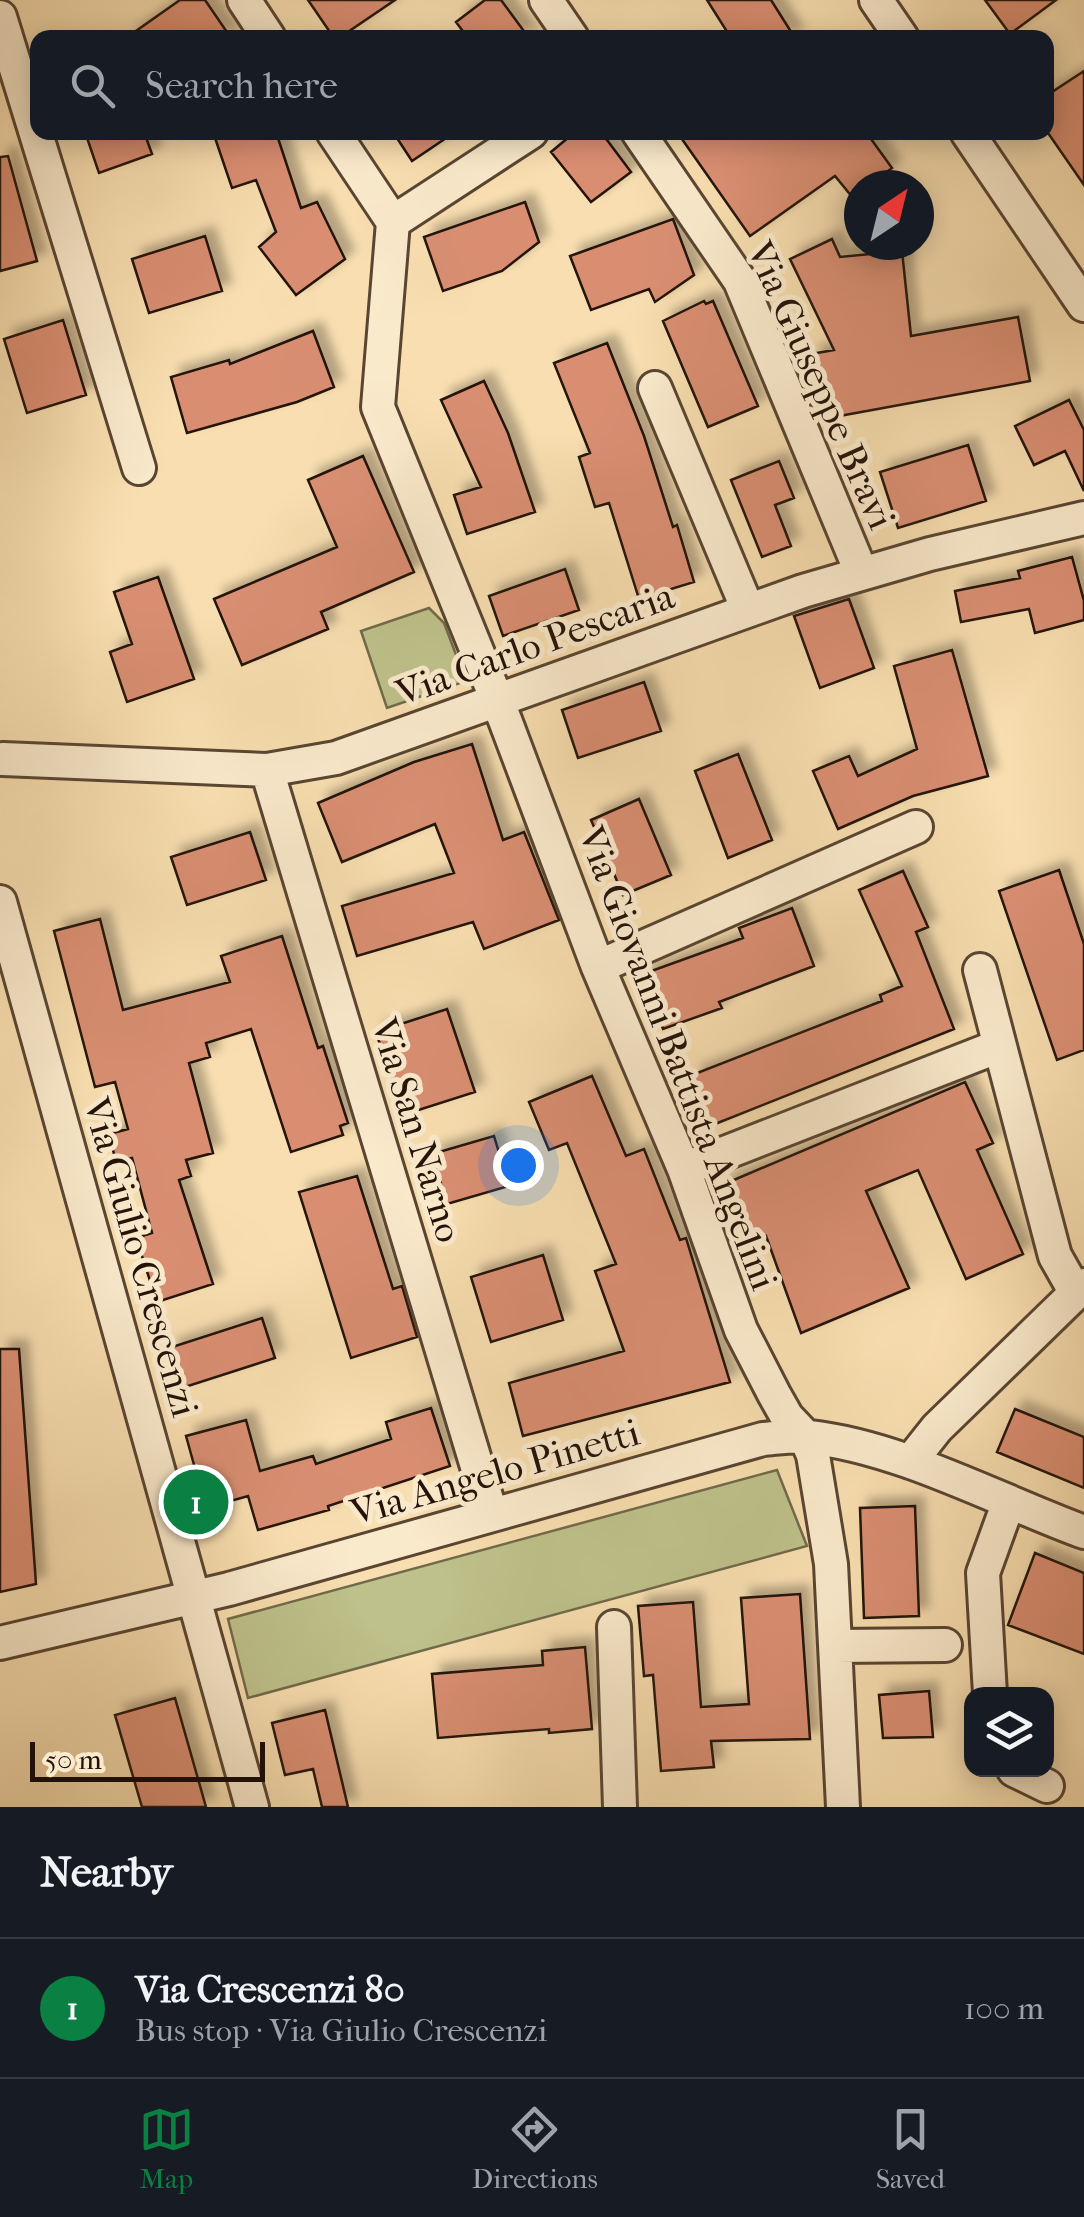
<!DOCTYPE html>
<html lang="en">
<head>
<meta charset="utf-8">
<style>
  body { margin:0; font-family:"IM FELL French Canon",serif; background:#20242c; color:#f1f3f6 }
  .controls { position:absolute; right:30px; bottom:30px; display:grid; overflow:hidden; border-radius:20px; box-shadow:0 5px 25px #0003 }
  .controls button { width:90px; height:90px; display:grid; place-items:center; padding:0; border:0; border-bottom:2px solid #363941; background:#171b24; color:#f1f3f6; font:50px sans-serif }
  .compass { position:absolute; left:844px; top:170px; width:90px; height:90px; border-radius:50%; background:#171b24; box-shadow:0 5px 25px #0003; rotate:35deg }
  .scale { position:absolute; left:30px; bottom:25px; width:235px; box-sizing:border-box; padding-left:10px; border:5px solid #241208; border-top:0; font-size:28px; line-height:35px; white-space:nowrap; color:#241208; -webkit-text-stroke:8px #faeacc; paint-order:stroke }
  .you { position:absolute; left:518px; top:1165px; width:35px; height:35px; margin:-25px; border:8px solid #fff; border-radius:50%; background:#1a73e8; box-shadow:0 0 0 15px #1a73e833 }
  .badge { display:grid; place-items:center; width:65px; height:65px; border-radius:50%; background:#0b8043; color:#fff; font-size:32px; font-weight:700 }
  .pin { position:absolute; translate:-50% -50%; border:5px solid #fff; box-shadow:0 2px 10px #0006 }
  .list { margin:0; padding:0; list-style:none }
  h2 { display:flex; justify-content:space-between; align-items:center; height:130px; margin:0; padding:0 40px; font-size:42px }
  h2 small { font-size:32px; font-weight:400; color:#9ea1a6 }
  .list li { display:grid; grid-template-columns:65px 1fr auto; gap:30px; align-items:center; box-sizing:border-box; height:140px; padding:0 40px; border-top:2px solid #363941 }
  .list b { display:block; font-size:38px; white-space:nowrap }
  .list p { margin:0; font-size:32px; white-space:nowrap; color:#9ea1a6 }
  .list em { font-size:32px; font-style:normal; color:#9ea1a6 }
  .icon { flex:none; width:55px; height:55px; fill:none; stroke:currentColor; stroke-width:2; stroke-linecap:round; stroke-linejoin:round }
  .map { position:relative; flex:none; width:1084px; height:1807px; overflow:hidden }
  .search { position:absolute; background:#171b24; box-shadow:0 5px 25px #0003; left:30px; right:30px; top:30px; height:110px; display:flex; align-items:center; gap:25px; box-sizing:border-box; padding:0 35px; border-radius:20px; color:#9ea1a6; font-size:38px }
  .sheet { height:270px; background:#171b24 }
  nav { display:flex; justify-content:space-around; align-items:center; box-sizing:border-box; height:140px; border-top:2px solid #363941; background:#171b24; font-size:28px; color:#9ea1a6 }
  nav a { display:grid; justify-items:center; gap:5px }
  nav .on { color:#0b8043 }
  .map>svg:first-child { display:block }
  .green { fill:#bec18b; stroke:#716a4a; stroke-width:2.5 }
  .building { fill:#d98e72; stroke:#241208; stroke-width:2.5; filter:url(#shadow) }
  .lines { fill:none; stroke-linecap:round; stroke-linejoin:round }
  .street-casing { stroke:#594532; stroke-width:38 }
  .street { stroke:#faeacc; stroke-width:32 }
  .labels { text-anchor:middle; stroke-width:10; stroke-linejoin:round; paint-order:stroke }
  .street-label { font-size:38px; fill:#241208; stroke:#faeacc }
</style>
</head>
<body>
<div class="map">
<svg width="1084" height="1807" viewBox="0 0 1084 1807">
  <defs>
    <filter id="shadow"><feDropShadow dx="9" dy="-9" stdDeviation="5" flood-color="#0004"/></filter>
  </defs>
  <rect width="100%" height="100%" fill="#f8deb0"/>
  <filter id="stains"><feTurbulence type="fractalNoise" baseFrequency=".002" numOctaves="4"/><feColorMatrix values="0 0 0 0 .2 0 0 0 0 .09 0 0 0 0 .02 0 0 0 .5 -.17"/></filter>
  <radialGradient id="worn" r=".72"><stop offset=".6" stop-color="#630" stop-opacity="0"/><stop offset="1" stop-color="#630" stop-opacity=".3"/></radialGradient>
  <path class="green" d="M 429,608 L 444,623 L 466,681 L 387,708 L 361,631 Z
    M 777,1470 L 807,1546 L 248,1698 L 228,1619 Z"/>
  <path class="building" d="M 180,0 L 205,0 L 231,38 L 126,38 Z
    M 308,0 L 395,0 L 339,38 L 334,38 Z
    M 485,0 L 501,0 L 529,38 L 468,38 L 456,22 Z
    M 707,0 L 771,0 L 795,38 L 731,38 Z
    M 985,0 L 1056,0 L 1010,34 Z
    M 1084,71 L 1084,185 L 1046,130 L 1046,96 Z
    M 85,132 L 144,132 L 152,154 L 99,173 Z
    M 213,132 L 276,132 L 301,208 L 317,202 L 345,259 L 296,295 L 259,247 L 276,232 L 256,180 L 232,188 Z
    M 393,132 L 455,132 L 412,161 Z
    M 575,132 L 601,132 L 631,172 L 591,202 L 551,152 Z
    M 677,132 L 866,132 L 892,168 L 870,185 L 859,185 L 859,193 L 853,198 L 835,176 L 750,236 Z
    M 8,156 L 37,261 L 0,271 L 0,157 Z
    M 525,202 L 539,242 L 502,271 L 443,291 L 424,237 Z
    M 673,219 L 694,275 L 655,302 L 649,289 L 591,310 L 570,256 Z
    M 205,236 L 222,291 L 149,313 L 132,259 Z
    M 832,239 L 840,257 L 902,251 L 911,336 L 1018,317 L 1030,381 L 823,419 L 811,354 L 834,350 L 790,259 Z
    M 704,301 L 706,304 L 713,301 L 758,406 L 708,427 L 663,321 Z
    M 63,320 L 86,395 L 27,413 L 4,339 Z
    M 313,331 L 334,387 L 297,402 L 187,433 L 171,377 L 229,360 L 230,364 Z
    M 607,343 L 644,436 L 673,527 L 677,525 L 694,582 L 639,599 L 609,503 L 595,507 L 579,457 L 590,453 L 554,363 Z
    M 484,381 L 508,433 L 535,512 L 467,534 L 454,495 L 481,487 L 441,400 Z
    M 1069,400 L 1084,430 L 1084,491 L 1065,451 L 1034,465 L 1015,426 Z
    M 968,445 L 986,501 L 898,528 L 880,472 Z
    M 363,456 L 414,572 L 321,612 L 328,629 L 242,665 L 214,599 L 337,547 L 308,480 Z
    M 779,461 L 794,498 L 775,505 L 791,546 L 762,557 L 731,480 Z
    M 1072,557 L 1084,601 L 1084,620 L 1035,633 L 1029,609 L 961,622 L 955,591 L 1020,578 L 1018,571 Z
    M 565,569 L 579,610 L 503,636 L 489,596 Z
    M 158,577 L 194,679 L 127,702 L 110,652 L 132,644 L 114,592 Z
    M 849,599 L 874,668 L 820,688 L 794,616 Z
    M 952,650 L 988,776 L 913,796 L 838,829 L 813,771 L 849,756 L 858,776 L 917,749 L 894,666 Z
    M 644,682 L 661,731 L 578,758 L 562,710 Z
    M 472,744 L 503,840 L 524,832 L 559,920 L 484,949 L 473,922 L 357,956 L 342,906 L 454,873 L 435,824 L 342,862 L 318,803 L 414,762 Z
    M 738,754 L 772,840 L 728,858 L 695,771 Z
    M 639,799 L 671,875 L 623,895 L 591,820 Z
    M 250,832 L 266,880 L 187,905 L 171,857 Z
    M 1059,870 L 1084,944 L 1084,1050 L 1057,1060 L 999,891 Z
    M 903,871 L 928,927 L 916,932 L 954,1029 L 710,1126 L 692,1075 L 882,1001 L 880,995 L 902,986 L 859,890 Z
    M 792,908 L 814,966 L 719,1002 L 722,1008 L 663,1029 L 643,974 L 743,938 L 739,928 Z
    M 100,919 L 123,1010 L 230,982 L 221,956 L 282,936 L 318,1048 L 323,1046 L 348,1123 L 340,1126 L 343,1135 L 291,1152 L 251,1029 L 206,1043 L 210,1057 L 189,1063 L 213,1153 L 186,1160 L 191,1176 L 179,1180 L 213,1284 L 157,1302 L 136,1238 L 152,1233 L 132,1158 L 116,1162 L 109,1134 L 128,1129 L 115,1082 L 95,1087 L 54,931 Z
    M 447,1009 L 475,1092 L 403,1115 L 376,1032 Z
    M 592,1076 L 626,1156 L 644,1149 L 680,1240 L 686,1238 L 730,1382 L 523,1436 L 509,1383 L 624,1351 L 595,1271 L 616,1264 L 567,1143 L 549,1150 L 529,1102 Z
    M 965,1082 L 993,1143 L 977,1150 L 1023,1254 L 966,1279 L 918,1170 L 866,1191 L 909,1288 L 801,1333 L 766,1236 L 746,1244 L 722,1185 Z
    M 494,1136 L 509,1186 L 447,1204 L 432,1154 Z
    M 357,1176 L 393,1289 L 402,1286 L 417,1337 L 351,1358 L 299,1192 Z
    M 543,1255 L 563,1320 L 491,1342 L 471,1277 Z
    M 262,1318 L 275,1358 L 182,1388 L 169,1348 Z
    M 0,1349 L 19,1349 L 36,1584 L 0,1592 Z
    M 431,1408 L 450,1466 L 328,1506 L 329,1510 L 258,1530 L 248,1496 L 206,1508 L 186,1436 L 246,1420 L 260,1471 L 313,1456 L 316,1464 L 391,1439 L 386,1422 Z
    M 1015,1409 L 1084,1437 L 1084,1488 L 997,1452 Z
    M 915,1506 L 919,1616 L 864,1618 L 860,1508 Z
    M 1035,1553 L 1084,1573 L 1084,1654 L 1008,1625 Z
    M 800,1594 L 810,1739 L 711,1741 L 714,1767 L 661,1771 L 653,1675 L 644,1676 L 638,1606 L 693,1602 L 701,1707 L 749,1704 L 741,1598 Z
    M 585,1647 L 592,1729 L 549,1733 L 549,1729 L 438,1738 L 432,1674 L 543,1665 L 542,1651 Z
    M 929,1691 L 933,1737 L 883,1738 L 879,1695 Z
    M 175,1698 L 206,1807 L 142,1807 L 115,1715 Z
    M 325,1710 L 348,1807 L 322,1807 L 313,1769 L 285,1775 L 272,1723 Z"/>
  <g class="lines">
    <g class="street-casing">
      <path id="street" d="M 244,0 L 269,38
        M 546,0 L 572,38
        M 876,0 L 902,38
        M 0,17 L 139,468
        M 333,132 L 393,222 L 378,407 L 505,720 L 598,967 L 684,1169 L 741,1330 L 774,1394 L 787,1417 L 805,1436 L 813,1455 L 831,1564 L 843,1807
        M 638,132 L 740,281 L 861,572
        M 967,132 L 1084,305
        M 393,222 L 531,132
        M 655,388 L 748,610
        M 3,759 L 267,770 L 336,758 L 803,591 L 930,554 L 1084,518
        M 267,770 L 491,1513
        M 0,902 L 252,1807
        M 598,967 L 916,827
        M 980,970 L 1055,1256 L 1076,1293
        M 684,1169 L 999,1046
        M 910,1462 L 937,1428 L 1084,1285
        M 614,1627 L 620,1807
        M 0,1643 L 229,1589 L 763,1439 C 777,1438 794,1435 809,1437 C 900,1447 997,1500 1084,1532
        M 836,1646 L 945,1645
        M 990,1694 L 983,1573 L 1008,1504
        M 1014,1770 L 1047,1786"/>
    </g>
    <use href="#street" class="street"/>
  </g>
  <g class="labels">
    <g class="street-label">
      <text transform="translate(821 385) rotate(66)" y="13">Via Giuseppe Bravi</text>
      <text transform="translate(535 644) rotate(-20)" y="13">Via Carlo Pescaria</text>
      <text transform="translate(678 1058) rotate(69)" y="13">Via Giovanni Battista Angelini</text>
      <text transform="translate(417 1130) rotate(73)" y="13">Via San Narno</text>
      <text transform="translate(141 1257) rotate(74)" y="13">Via Giulio Crescenzi</text>
      <text transform="translate(495 1472) rotate(-16)" y="13">Via Angelo Pinetti</text>
    </g>
  </g>
  <rect width="100%" height="100%" filter="url(#stains)"/>
  <rect width="100%" height="100%" fill="url(#worn)"/>
</svg>
<div class="controls">
<button><svg class="icon" aria-label="layers" viewBox="0 0 24 24"><path d="M12 4l9 5-9 5-9-5zM3 14l9 5 9-5"/></svg></button>
</div>
<svg class="compass" viewBox="-18 -18 36 36"><path d="M0-13l5 13h-10z" fill="#e53935"/><path d="M0 13l5-13h-10z" fill="#9ea1a6"/></svg>
<div class="scale">50 m</div>
<div class="you"></div>
<div class="pin badge" style="left:196px;top:1502px">1</div>
<div class="search"><svg class="icon" aria-label="search" viewBox="0 0 24 24"><circle cx="10" cy="10" r="6"/><path d="M15 15l6 6"/></svg>Search here</div>
</div>
<section class="sheet">
<h2>Nearby<small></small></h2>
<ul class="list">
<li><span class="badge">1</span><div><b>Via Crescenzi 80</b><p>Bus stop · Via Giulio Crescenzi</p></div><em>100 m</em></li>
</ul>
</section>
<nav>
<a class="on"><svg class="icon" aria-label="map" viewBox="0 0 24 24"><path d="M3 6l6-2 6 2 6-2v14l-6 2-6-2-6 2zM9 4v14M15 6v14"/></svg>Map</a>
<a><svg class="icon" aria-label="directions" viewBox="0 0 24 24"><path d="M12 3l9 9-9 9-9-9zM9 14v-3h6M13 9l2 2-2 2"/></svg>Directions</a>
<a><svg class="icon" aria-label="saved" viewBox="0 0 24 24"><path d="M7 4h10v16l-5-4-5 4z"/></svg>Saved</a>
</nav>
</body>
</html>
